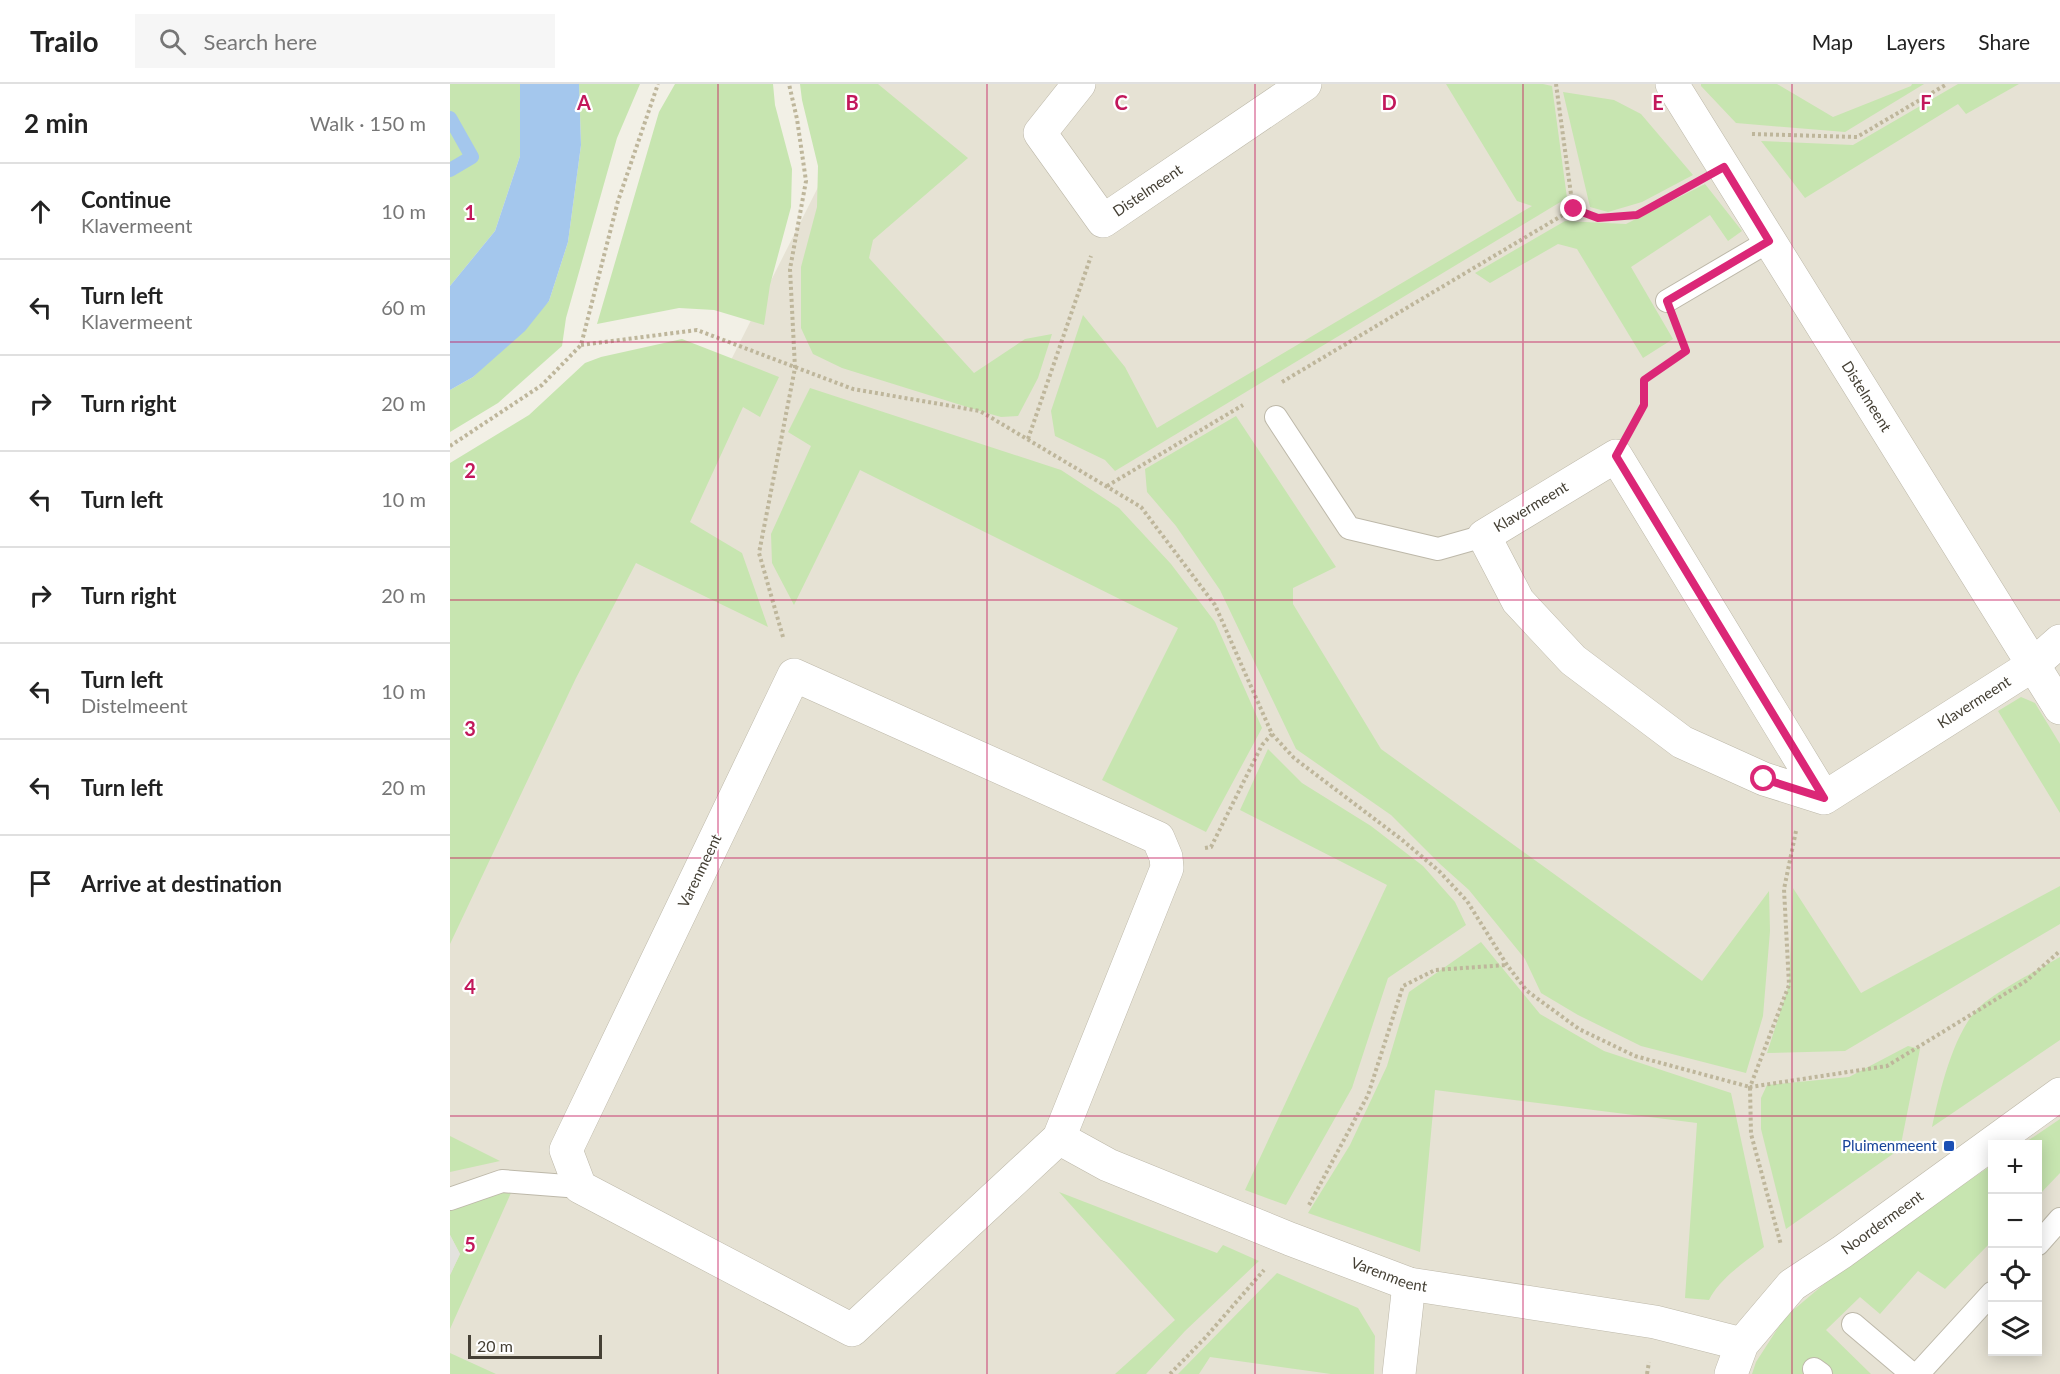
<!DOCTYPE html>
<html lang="en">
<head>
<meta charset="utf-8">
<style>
  body { margin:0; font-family:Lato,sans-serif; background:#f6f6f6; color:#222 }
  .controls { position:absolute; right:18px; bottom:18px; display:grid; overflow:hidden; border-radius:0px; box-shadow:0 3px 15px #0003 }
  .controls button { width:54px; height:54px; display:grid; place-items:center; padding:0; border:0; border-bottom:2px solid #e0e0e0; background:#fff; color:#222; font:30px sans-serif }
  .scale { position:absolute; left:18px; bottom:15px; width:134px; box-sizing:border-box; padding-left:6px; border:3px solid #454035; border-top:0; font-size:16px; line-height:21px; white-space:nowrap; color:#454035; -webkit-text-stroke:4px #fff; paint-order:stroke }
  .stop { position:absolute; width:18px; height:18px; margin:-14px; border:4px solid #db2777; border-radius:50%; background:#fff }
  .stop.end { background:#db2777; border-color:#fff; box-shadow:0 2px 6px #0008 }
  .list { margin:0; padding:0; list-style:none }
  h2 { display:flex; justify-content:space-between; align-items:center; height:78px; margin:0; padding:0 24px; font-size:26px }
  h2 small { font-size:20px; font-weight:400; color:#767676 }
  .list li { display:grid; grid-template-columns:39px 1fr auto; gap:18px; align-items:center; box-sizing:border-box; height:96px; padding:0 24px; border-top:2px solid #e0e0e0 }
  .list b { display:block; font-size:22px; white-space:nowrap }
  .list p { margin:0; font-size:20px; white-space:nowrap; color:#767676 }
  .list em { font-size:20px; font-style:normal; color:#767676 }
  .icon { flex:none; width:33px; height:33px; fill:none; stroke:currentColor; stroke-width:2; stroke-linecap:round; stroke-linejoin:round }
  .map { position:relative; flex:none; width:1610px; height:1290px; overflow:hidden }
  header { display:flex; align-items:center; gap:36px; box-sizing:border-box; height:84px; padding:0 30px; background:#fff; border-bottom:2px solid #e0e0e0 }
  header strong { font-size:28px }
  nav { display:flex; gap:33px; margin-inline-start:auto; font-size:21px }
  .search { width:420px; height:54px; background:#f6f6f6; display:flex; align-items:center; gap:15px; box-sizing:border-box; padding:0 21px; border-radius:0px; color:#767676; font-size:22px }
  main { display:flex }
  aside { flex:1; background:#fff }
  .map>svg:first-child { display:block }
  .residential { fill:#e6e2d4; fill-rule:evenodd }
  .green { fill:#c7e5b0 }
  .parking { fill:#e3e2de }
  .water { fill:#a4c7ed }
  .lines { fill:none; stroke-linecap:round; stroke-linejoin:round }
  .stream { stroke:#a4c7ed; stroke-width:14 }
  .service-casing { stroke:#bdb8a9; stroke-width:24 }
  .minor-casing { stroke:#bdb8a9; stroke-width:34 }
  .tertiary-casing { stroke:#bdb8a9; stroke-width:34 }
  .path { stroke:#beb69b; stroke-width:4; stroke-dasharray:3 3; stroke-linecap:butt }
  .service { stroke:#fff; stroke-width:22 }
  .minor { stroke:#fff; stroke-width:33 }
  .tertiary { stroke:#fff; stroke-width:33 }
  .route { stroke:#db2777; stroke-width:8 }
  .grid { fill:none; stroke:#c2185b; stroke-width:1.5; stroke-opacity:0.55 }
  .transit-dot { fill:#1a4fb4; stroke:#fff; stroke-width:2 }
  .labels { text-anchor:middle; stroke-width:4.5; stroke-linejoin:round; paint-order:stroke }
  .street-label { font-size:15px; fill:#454035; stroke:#fff }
  .transit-label { font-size:15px; fill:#164399; stroke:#fff; text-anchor:end }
  .grid-label { font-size:20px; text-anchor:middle; font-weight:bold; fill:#c2185b; stroke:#fff; stroke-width:4.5; stroke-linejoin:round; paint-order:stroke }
</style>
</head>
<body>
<header>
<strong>Trailo</strong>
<div class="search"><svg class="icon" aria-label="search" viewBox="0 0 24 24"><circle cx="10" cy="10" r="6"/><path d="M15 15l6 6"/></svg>Search here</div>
<nav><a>Map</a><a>Layers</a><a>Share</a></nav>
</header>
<main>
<aside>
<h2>2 min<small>Walk · 150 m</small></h2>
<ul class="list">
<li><svg class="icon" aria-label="ahead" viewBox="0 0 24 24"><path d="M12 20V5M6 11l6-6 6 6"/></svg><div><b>Continue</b><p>Klavermeent</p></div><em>10 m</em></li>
<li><svg class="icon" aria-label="left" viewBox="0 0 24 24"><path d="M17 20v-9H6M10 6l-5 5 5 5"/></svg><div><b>Turn left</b><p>Klavermeent</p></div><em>60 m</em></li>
<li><svg class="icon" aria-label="right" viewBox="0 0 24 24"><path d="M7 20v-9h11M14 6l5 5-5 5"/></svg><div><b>Turn right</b></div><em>20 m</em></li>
<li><svg class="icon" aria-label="left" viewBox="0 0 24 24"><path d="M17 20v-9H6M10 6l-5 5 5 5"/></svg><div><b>Turn left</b></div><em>10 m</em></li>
<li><svg class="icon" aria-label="right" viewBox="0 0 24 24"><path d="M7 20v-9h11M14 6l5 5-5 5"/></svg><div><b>Turn right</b></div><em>20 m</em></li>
<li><svg class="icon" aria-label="left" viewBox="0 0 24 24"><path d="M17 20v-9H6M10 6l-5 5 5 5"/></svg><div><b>Turn left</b><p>Distelmeent</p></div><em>10 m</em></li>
<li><svg class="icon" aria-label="left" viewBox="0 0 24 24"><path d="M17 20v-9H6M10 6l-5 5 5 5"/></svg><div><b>Turn left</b></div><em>20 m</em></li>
<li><svg class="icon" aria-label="arrive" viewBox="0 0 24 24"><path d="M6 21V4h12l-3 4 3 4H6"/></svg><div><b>Arrive at destination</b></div></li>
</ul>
</aside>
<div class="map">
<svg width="1610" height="1290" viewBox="0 0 1610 1290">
  <rect width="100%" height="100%" fill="#f2f0e6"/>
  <path class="residential" d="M 420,0 L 1610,0 L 1610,1290 L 0,1290 L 0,822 L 216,405 ZM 1542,1060 L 1588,1060 L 1588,1268 L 1542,1268 Z"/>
  <path class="green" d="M 0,0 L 70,0 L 70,72 L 45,147 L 0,202 Z
    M 129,0 L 190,0 L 167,54 L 116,234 L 112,262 L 48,319 L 0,348 L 0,306 L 23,293 L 99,217 L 118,158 L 131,61 Z
    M 225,0 L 323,0 L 325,21 L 342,85 L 341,123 L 320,201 L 314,241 L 264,226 L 229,224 L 147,240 L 209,28 Z
    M 350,0 L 428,0 L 518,74 L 423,156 L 419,174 L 524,289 L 575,255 L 602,250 L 588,294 L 568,332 L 551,333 L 530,327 L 392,284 L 363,270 L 351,244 L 351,183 L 367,123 L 368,82 L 352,16 Z
    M 996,0 L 1093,0 L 1102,2 L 1117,114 L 665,387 L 655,376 L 605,352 L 601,327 L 633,231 L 675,283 L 707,344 L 1082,122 L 1067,117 Z
    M 1251,0 L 1327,0 L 1383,33 L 1461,2 L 1462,0 L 1474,0 L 1395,48 L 1286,39 L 1251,2 Z
    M 1508,0 L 1569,0 L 1516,30 L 1508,20 L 1355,114 L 1311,57 L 1403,61 Z
    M 1113,8 L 1164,16 L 1191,30 L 1243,91 L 1192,118 L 1158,128 L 1140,123 Z
    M 1255,100 L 1292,147 L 1278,157 L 1260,131 L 1181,183 L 1223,255 L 1193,274 L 1127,165 L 1108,160 L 1040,199 L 1025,189 L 1115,137 L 1176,140 Z
    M 232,255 L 329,293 L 310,333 L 293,323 L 240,438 L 292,469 L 318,543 L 186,479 L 126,594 L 0,860 L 0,379 L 79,331 L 135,279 L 151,273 Z
    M 360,304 L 611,386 L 669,424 L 721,480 L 765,538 L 812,644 L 756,748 L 652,696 L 728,544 L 410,386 L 344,521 L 322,479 L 321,450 L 361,362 L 338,348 Z
    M 786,332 L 886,483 L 843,504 L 843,520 L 931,665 L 1252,897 L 1319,807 L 1320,847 L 1313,932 L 1296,989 L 1191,962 L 1128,931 L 1091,909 L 1075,875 L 1019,806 L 990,780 L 941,731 L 846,665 L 770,506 L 726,442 L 697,408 L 695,385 Z
    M 1571,613 L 1585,619 L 1610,660 L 1610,729 L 1548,627 Z
    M 818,665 L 852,699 L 921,742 L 973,782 L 1005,818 L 1016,841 L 938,894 L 902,1004 L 836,1121 L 795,1106 L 937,801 L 790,726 Z
    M 1610,802 L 1610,840 L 1395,967 L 1317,969 L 1339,901 L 1343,804 L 1411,909 Z
    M 1031,858 L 1090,930 L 1154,967 L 1281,1009 L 1314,1163 C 1295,1178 1270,1194 1259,1216 L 1235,1214 L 1247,1039 L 985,1006 L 970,1168 L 858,1129 L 900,1061 L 937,982 L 959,908 Z
    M 1610,873 L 1610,956 L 1482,1043 C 1490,1007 1504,942 1535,918 C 1558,901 1585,888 1610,873 Z
    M 1458,962 L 1470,965 L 1450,1065 L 1336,1145 L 1311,1045 L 1311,1014 L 1317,1001 L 1399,993 Z
    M 1610,1035 L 1610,1089 L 1588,1112 L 1588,1060 L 1573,1060 Z
    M 0,1052 L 50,1077 L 0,1088 Z
    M 1542,1081 L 1542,1157 L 1495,1205 L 1468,1187 L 1430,1230 L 1410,1213 L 1376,1246 L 1421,1290 L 1302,1290 L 1306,1278 L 1335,1233 L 1405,1174 Z
    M 65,1100 L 0,1245 L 0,1191 L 10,1170 L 0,1151 L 0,1120 Z
    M 609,1108 L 767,1169 L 773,1161 L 809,1177 L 735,1247 L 696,1290 L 665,1290 L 725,1236 Z
    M 827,1189 L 908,1224 L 925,1252 L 924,1290 L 881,1290 L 760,1273 L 749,1290 L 728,1290 Z
    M 0,1269 L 46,1290 L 0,1290 Z"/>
  <path class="parking" d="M 0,1151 L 10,1170 L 0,1191 Z"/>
  <path class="water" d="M 70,0 L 129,0 L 131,61 L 118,158 L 99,217 L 75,247 L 23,293 L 0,306 L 0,202 L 45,147 L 70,72 Z"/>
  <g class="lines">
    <path class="stream" d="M 0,34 L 22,73 L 0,86"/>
    <g class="service-casing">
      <path id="service" d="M 1217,217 L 1319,157
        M 826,333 L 899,444 L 988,465 L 1034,452
        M 0,1115 L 52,1097 L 130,1103
        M 1588,1160 L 1610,1135
        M 1403,1240 L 1462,1290
        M 1364,1285 L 1371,1290
        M 1468,1290 L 1542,1209"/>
    </g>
    <g class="minor-casing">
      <g id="minor">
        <path id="s1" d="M 629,0 L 590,49 L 653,137 L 855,0"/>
        <path id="s2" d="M 1222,0 L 1610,624"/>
        <path d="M 344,591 L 708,754 L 716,773 L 717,784 L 609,1054 L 402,1246 L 130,1103 L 116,1066 Z"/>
        <path id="s3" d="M 1374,714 L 1166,372 L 1034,452 L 1068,517 L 1123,576 L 1232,658 L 1314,695 L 1374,714 L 1583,581 L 1610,557"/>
        <path id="s4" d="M 609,1054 L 658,1081 L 840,1155 L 959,1200 L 1205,1238 L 1292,1260"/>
        <path d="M 949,1290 L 959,1200"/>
      </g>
    </g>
    <g class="tertiary-casing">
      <g id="tertiary">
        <path id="s5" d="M 1281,1290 L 1292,1260 L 1342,1201 L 1392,1168 L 1610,1010"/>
      </g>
    </g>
    <path class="path" d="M 1302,50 L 1407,53 L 1497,0
      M 1123,125 L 1148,134 L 1187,131 L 1239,102
      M 131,261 L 247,246 L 403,305 L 530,327 L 691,423 L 765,521 L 822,650 L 844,674 L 951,755 L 989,787 L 1017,817 L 1057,881 L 1077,907 L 1129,945 L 1185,972 L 1300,1003 L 1301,1050 L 1331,1161
      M 832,298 L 1123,125 L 1106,0
      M 1185,337 L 1194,322 L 1194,296 L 1235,267 L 1228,248
      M 578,355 L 641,172
      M 0,362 L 92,301 L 131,261 L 168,117 L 208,0
      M 657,402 L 793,321
      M 333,553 L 309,469 L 345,284 L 340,185 L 356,97 L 347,35 L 339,0
      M 1346,747 L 1334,805 L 1339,901 L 1300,1003 L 1437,982 L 1576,897 L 1610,867
      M 755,764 L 761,763 L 812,661 L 822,650
      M 859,1121 L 918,1011 L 953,902 L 985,886 L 1057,881
      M 720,1290 L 755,1254 L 814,1186
      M 1197,1290 L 1199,1278"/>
    <use href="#service" class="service"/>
    <use href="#minor" class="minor"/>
    <use href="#tertiary" class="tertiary"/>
  </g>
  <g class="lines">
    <path class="route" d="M 1124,125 L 1148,134 L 1187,131 L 1274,83 L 1319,157 L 1217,217 L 1236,267 L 1194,296 L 1194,321 L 1166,372 L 1374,714 L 1314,695"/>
  </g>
  <path class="grid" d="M 268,0 L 268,1290M 537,0 L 537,1290M 805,0 L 805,1290M 1073,0 L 1073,1290M 1342,0 L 1342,1290M 0,258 L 1610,258M 0,516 L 1610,516M 0,774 L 1610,774M 0,1032 L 1610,1032"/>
  <rect class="transit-dot" x="1493" y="1056" width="12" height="12" rx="3"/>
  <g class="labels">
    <g class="street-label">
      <text dy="5" stroke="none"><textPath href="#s1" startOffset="225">Distelmeent</textPath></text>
      <text dy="5" stroke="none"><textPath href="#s2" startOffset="368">Distelmeent</textPath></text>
      <text transform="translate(1081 423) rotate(-31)" y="5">Klavermeent</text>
      <text dy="5" stroke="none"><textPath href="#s3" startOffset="1176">Klavermeent</textPath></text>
      <text transform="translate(250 787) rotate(-64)" y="5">Varenmeent</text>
      <text dy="5" stroke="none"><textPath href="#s5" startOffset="219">Noordermeent</textPath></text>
      <text dy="5" stroke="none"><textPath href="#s4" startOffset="358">Varenmeent</textPath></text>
    </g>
    <g class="transit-label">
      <text x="1487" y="1067">Pluimenmeent</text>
    </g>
  </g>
  <g class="grid-label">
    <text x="134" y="26">A</text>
    <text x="402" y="26">B</text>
    <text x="671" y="26">C</text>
    <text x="939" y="26">D</text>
    <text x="1208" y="26">E</text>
    <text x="1476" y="26">F</text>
    <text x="20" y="136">1</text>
    <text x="20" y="394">2</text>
    <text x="20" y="652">3</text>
    <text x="20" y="910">4</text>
    <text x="20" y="1168">5</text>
  </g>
</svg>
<div class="controls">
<button>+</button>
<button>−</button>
<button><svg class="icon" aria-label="locate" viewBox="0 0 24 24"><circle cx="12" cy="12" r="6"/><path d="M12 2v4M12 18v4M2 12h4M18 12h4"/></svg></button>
<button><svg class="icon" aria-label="layers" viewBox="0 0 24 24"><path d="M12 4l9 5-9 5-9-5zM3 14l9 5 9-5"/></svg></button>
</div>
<div class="scale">20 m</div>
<div class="stop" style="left:1314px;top:695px"></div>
<div class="stop end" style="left:1124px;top:125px"></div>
</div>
</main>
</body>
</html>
